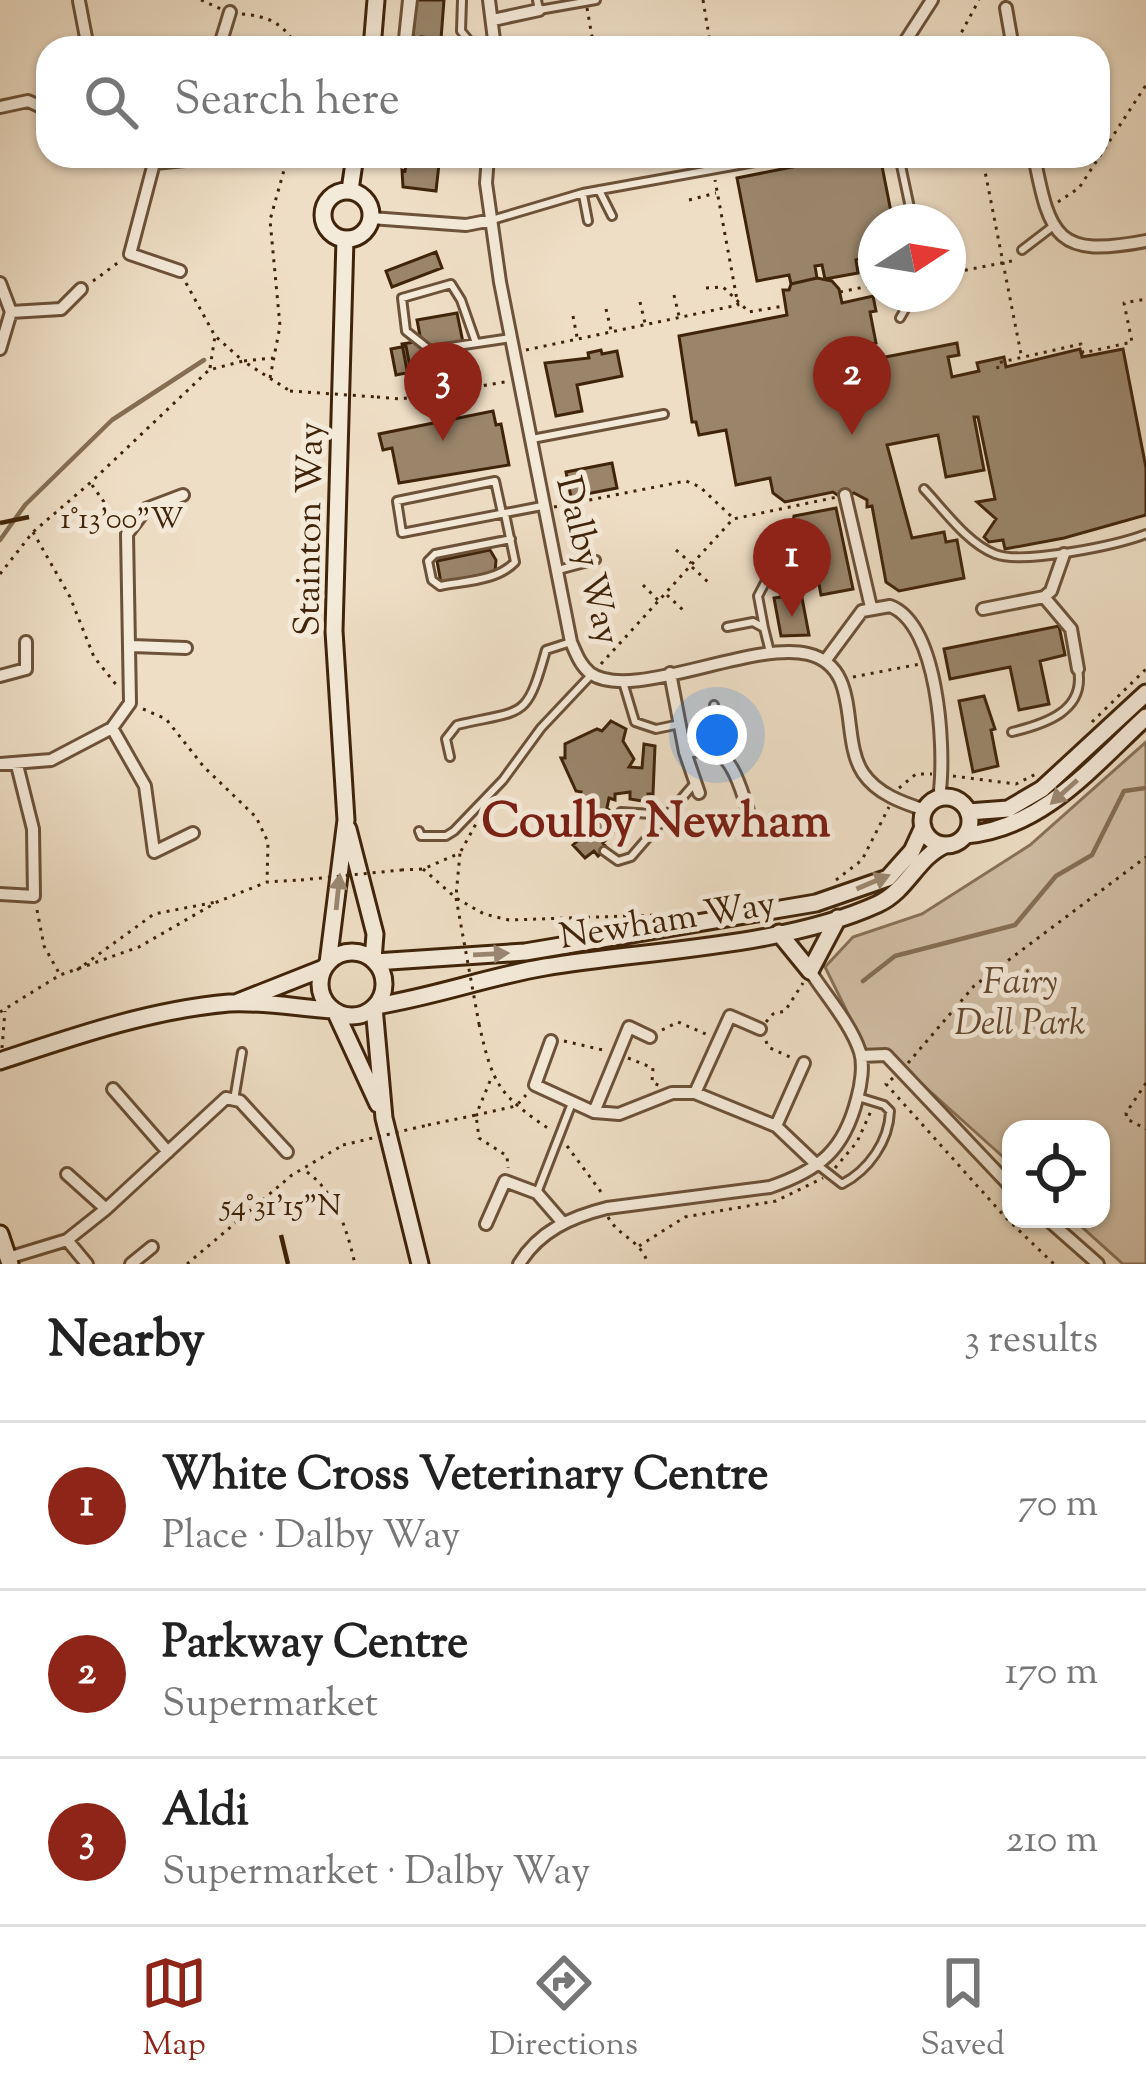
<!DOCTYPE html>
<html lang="en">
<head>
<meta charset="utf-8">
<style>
  body { margin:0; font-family:"Sorts Mill Goudy",serif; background:#f6f6f6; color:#222 }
  .controls { position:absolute; right:36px; bottom:36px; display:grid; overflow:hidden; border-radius:24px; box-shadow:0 3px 9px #0004 }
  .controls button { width:108px; height:108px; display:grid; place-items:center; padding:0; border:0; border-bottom:3px solid #e0e0e0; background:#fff; color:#222; font:60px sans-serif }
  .compass { position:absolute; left:858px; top:204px; width:108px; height:108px; border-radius:50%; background:#fff; box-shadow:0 3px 9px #0004; rotate:78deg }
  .you { position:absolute; left:717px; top:735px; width:42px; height:42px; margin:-30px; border:9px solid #fff; border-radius:50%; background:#1a73e8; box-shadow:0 0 0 18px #1a73e833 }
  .badge { display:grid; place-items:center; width:78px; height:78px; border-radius:50%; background:#8f2418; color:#fff; font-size:39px; font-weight:700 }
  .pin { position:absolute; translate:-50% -99px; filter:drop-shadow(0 3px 6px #0008) }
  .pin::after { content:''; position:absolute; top:63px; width:42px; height:36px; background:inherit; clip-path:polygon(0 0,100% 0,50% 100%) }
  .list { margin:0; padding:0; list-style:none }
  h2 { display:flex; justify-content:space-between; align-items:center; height:156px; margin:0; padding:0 48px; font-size:51px }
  h2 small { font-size:39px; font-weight:400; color:#767676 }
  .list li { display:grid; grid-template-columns:78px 1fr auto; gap:36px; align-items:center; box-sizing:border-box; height:168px; padding:0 48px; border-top:3px solid #e0e0e0 }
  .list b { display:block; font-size:45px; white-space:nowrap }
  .list p { margin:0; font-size:39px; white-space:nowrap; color:#767676 }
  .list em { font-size:39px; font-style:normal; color:#767676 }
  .icon { flex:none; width:66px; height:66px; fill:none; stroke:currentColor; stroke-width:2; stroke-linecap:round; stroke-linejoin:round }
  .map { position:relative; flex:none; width:1146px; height:1264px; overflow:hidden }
  .search { position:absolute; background:#fff; box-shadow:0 3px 9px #0004; left:36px; right:36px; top:36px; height:132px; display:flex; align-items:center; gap:30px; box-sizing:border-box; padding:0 42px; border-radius:36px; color:#767676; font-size:45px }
  .sheet { height:660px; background:#fff }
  nav { display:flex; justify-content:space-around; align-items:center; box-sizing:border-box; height:168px; border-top:3px solid #e0e0e0; background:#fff; font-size:33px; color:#767676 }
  nav a { display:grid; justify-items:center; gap:6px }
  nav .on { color:#8f2418 }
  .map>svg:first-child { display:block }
  .green { fill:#d0bea5; stroke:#887157; stroke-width:3 }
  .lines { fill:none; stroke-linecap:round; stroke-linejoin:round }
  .stream { stroke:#856e53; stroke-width:4.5 }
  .building { fill:#9a856b; stroke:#402409; stroke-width:3 }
  .lane-casing { stroke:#6c5238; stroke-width:12 }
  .street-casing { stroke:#6c5238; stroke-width:16 }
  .secondary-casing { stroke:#402409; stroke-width:21 }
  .path { stroke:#402409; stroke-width:3; stroke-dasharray:3 6; stroke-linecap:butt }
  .lane { stroke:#f4ead9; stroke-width:6 }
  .street { stroke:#f4ead9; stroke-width:10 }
  .secondary { stroke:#f4ead9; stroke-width:15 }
  .path-bridge { stroke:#402409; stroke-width:3; stroke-dasharray:3 6; stroke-linecap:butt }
  .oneway { fill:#9a8771 }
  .ticks { fill:none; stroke:#402409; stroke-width:4.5 }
  .labels { text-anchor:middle; stroke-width:10; stroke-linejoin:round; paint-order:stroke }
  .street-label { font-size:36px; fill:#402409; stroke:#f4ead9 }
  .park-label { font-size:36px; font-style:italic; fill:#644a30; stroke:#f4ead9 }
  .district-label { font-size:48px; font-weight:bold; fill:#7a1f14; stroke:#f4ead9 }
  .ticks-label { font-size:30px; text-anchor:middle; fill:#402409; stroke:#f4ead9; stroke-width:10; stroke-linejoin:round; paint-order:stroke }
</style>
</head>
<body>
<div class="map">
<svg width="1146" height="1264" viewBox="0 0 1146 1264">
  <rect width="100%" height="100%" fill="#eedec5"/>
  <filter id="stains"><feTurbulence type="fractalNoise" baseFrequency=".00167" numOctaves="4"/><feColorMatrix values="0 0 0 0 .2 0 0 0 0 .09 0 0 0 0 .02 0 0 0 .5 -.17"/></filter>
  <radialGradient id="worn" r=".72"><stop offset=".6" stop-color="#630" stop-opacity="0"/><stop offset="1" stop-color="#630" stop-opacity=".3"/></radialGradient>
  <path class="green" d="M 1146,742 L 1146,1264 L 1123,1264 L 1073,1219 L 1101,1219 L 1101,1129 L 1011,1129 L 1011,1164 L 885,1051 L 867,1052 L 825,967 L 853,937 L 922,914 L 1030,845 Z"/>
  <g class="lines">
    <path class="stream" d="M 0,540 L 25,505 L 112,420 L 204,360
      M 863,981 L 895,956 L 1015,925 L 1056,876 L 1092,855 L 1124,791 L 1146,788"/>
  </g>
  <path class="building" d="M 416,0 L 444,0 L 441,39 L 421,37 L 420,48 L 412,48 Z
    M 400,156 L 446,156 L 445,164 L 439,164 L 436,191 L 403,187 L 402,170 L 405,171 L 407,159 Z
    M 848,156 L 880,156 L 893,222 L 876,222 L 876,243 L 867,245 L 869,257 L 856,260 L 858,273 L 825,279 L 822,265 L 815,266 L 817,278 L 791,284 L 789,275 L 757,281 L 737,178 Z
    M 436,252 L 442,268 L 392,287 L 386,271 Z
    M 817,278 L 832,281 L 839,289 L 842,303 L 873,296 L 876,311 L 870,312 L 876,343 L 862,346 L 865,361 L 957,343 L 959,355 L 948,357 L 952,377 L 979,371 L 977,363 L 1004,357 L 1006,367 L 1080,349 L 1082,357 L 1123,349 L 1146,468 L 1146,515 L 1064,538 L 1005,549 L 1003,540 L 989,542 L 984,537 L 996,519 L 977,502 L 995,499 L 978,417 L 974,417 L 984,470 L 946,477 L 938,435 L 887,445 L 912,538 L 944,532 L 946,542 L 957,540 L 964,578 L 899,591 L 886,582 L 872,506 L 867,507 L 867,500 L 854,493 L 839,496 L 833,492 L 785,502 L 773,493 L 770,478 L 736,485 L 726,430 L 699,435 L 696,422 L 692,422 L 679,336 L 787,315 L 783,290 L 789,290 L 791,284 Z
    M 457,313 L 468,367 L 408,375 L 402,344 L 421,341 L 417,320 Z
    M 406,346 L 411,372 L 396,375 L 391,349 Z
    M 601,350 L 602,354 L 617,351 L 622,376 L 577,385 L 582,411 L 556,416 L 545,363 L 589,358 L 588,353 Z
    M 493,411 L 496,425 L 501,424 L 509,465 L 399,483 L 392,448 L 383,450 L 379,434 Z
    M 612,463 L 617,488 L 571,497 L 566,472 Z
    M 836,508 L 853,589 L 821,595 L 817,573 L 826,572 L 819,536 L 799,540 L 792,530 L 794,516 Z
    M 490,550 L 496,560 L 495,572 L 441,583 L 437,561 Z
    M 788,596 L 789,600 L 802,598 L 809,635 L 781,636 L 774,598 Z
    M 1059,626 L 1065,655 L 1040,661 L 1049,704 L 1019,710 L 1010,667 L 950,679 L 944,649 Z
    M 984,696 L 995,729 L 991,730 L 998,766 L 973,772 L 959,701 Z
    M 611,721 L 626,729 L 623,741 L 634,759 L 629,767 L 642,768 L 644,744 L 655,746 L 653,794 L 648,794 L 648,802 L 630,799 L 630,792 L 615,794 L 615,800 L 609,798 L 607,808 L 622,823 L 603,843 L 607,848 L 598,856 L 594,851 L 585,858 L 573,845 L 599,822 L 585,815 L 578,817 L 573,804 L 579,802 L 581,792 L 576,791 L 561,758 L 565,758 L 565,744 L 597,729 L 602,731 Z"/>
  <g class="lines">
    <g class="lane-casing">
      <path id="lane" d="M 462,0 L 461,31 L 475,48
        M 537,0 L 539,10 L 596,0
        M 402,48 L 407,0
        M 407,48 L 413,0
        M 899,156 L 913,222
        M 599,190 L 612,216
        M 583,195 L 588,221
        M 492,220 L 583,193 L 788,156
        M 1022,250 L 1052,227
        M 948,264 L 953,263
        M 900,318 L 914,294
        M 475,340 L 461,300 L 451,284 L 402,298 L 406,331 L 430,350 L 511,338
        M 532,439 L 664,414
        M 924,489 C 944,510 967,543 995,554 C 1023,565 1117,545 1146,534
        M 502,513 L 495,481 L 397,501 L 402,533 L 542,506
        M 505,514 L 515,562 C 497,581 465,581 440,586 L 432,580 L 428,561 L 435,554 L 511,539
        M 558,570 L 596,560
        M 727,627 L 753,622 L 764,628 L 770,652
        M 764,628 L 758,596 L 769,575 L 802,565
        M 623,682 L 635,722 L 656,729 L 680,724
        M 1012,732 C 1045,724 1086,711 1078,669
        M 712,750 L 720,735 L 714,705
        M 450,757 L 446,739 L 457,725 C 525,709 526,721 546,650 L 571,642
        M 621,812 L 667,815
        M 419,831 L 421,836 L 446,836 L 454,831 L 503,780 L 541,728 L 592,674
        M 604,851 L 618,861 L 631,857 L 695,783
        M 234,1100 L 242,1052
        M 819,1166 L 842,1184 C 869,1170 889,1141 890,1111 L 884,1105 L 858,1097
        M 537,1193 L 572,1103"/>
    </g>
    <g class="street-casing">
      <path id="street" d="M 489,0 L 495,48
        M 79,1 L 88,48
        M 1006,8 L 1013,48
        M 493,20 L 539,10
        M 219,48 L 230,12
        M 901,48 L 932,0
        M 0,107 L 28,101 L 48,110
        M 141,156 L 154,163 L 196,159 L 197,156
        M 488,156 L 486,183 L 500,282 L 571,642 C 576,653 580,665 590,673 C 631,703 752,640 808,654 C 863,667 839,737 863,773 C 877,794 903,803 925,810
        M 1034,156 C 1050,238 1057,258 1146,241
        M 154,163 L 130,254 L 180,271
        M 371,218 L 466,225 L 492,220
        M 0,283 L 11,312 L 0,349
        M 11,312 L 61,309 L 81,289
        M 845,495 L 871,607
        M 1044,597 L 1071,629 L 1078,669
        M 983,609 L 1044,597 L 1051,591 L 1064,554
        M 132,646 L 186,648
        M 825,661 L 862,611 L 890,606 C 938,624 945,745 940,790
        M 670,673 L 685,752 L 699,793
        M 0,676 L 26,669 L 26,642
        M 112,728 L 145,786 L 154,852 L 193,833
        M 685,752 C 694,751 708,748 716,752 C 735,760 744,799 750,817
        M 0,764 L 51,760 L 112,728 L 130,703 L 127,534 L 146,509 L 183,495
        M 0,894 L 34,896 L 33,829 L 17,765
        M 551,1041 L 535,1085 L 594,1112 L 619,1114 L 672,1093 L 695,1093 L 776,1126 L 817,1165
        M 861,1056 L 886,1055 L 1011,1187
        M 113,1089 L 168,1152
        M 695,1093 L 730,1016 L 760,1029
        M 594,1112 L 629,1027 L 650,1037
        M 776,1126 L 804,1063
        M 67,1174 L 106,1209
        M 1047,1219 L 1098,1264
        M 486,1224 L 505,1181 L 537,1193 L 563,1223
        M 67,1240 L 87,1264
        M 8,1258 L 67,1240 L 106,1209 L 226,1098 L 240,1101 L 287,1152
        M 131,1264 L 152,1247
        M 519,1264 C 539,1231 571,1217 607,1208 L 770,1187 C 820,1170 844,1150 857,1099 C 861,1085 864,1065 860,1052 C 851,1024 826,996 810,971"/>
    </g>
    <g class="secondary-casing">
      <path id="secondary" d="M 372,48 L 376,0
        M 350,190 L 355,156
        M323 215a24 24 0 1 1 48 0a24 24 0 1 1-48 0Z
        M922 821a24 24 0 1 1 48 0a24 24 0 1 1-48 0Z
        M 968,812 L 1008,809 L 1042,789 L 1146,693
        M 348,829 L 375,934 L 373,960
        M 966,835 C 1043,828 1092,767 1146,717
        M 779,933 L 810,971
        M320 984a32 32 0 1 1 64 0a32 32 0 1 1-64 0Z
        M 375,962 L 525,952 L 816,903 L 888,878 L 912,851 L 923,827
        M 328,963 L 346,820 L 334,631 L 345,239
        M 810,971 L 838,918
        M 238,1002 L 324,968
        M 375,1006 C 433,997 487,977 545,967 C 648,950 784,947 878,904 C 908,890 917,857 945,845
        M 374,1007 L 384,1118 L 420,1264
        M 335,1011 L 378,1104
        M 0,1061 C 75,1036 150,1010 229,1003 C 263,1001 299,1008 333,1010
        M 0,1234 L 10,1264"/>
    </g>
    <path class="path" d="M 201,0 L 221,9
      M 703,0 L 711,48
      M 587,8 L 594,48
      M 242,14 C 269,16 284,24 298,48
      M 953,48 L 979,0
      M 613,156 L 614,165 L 666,156
      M 982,156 L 1021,354
      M 689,200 L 716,193
      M 1058,202 L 1079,188 L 1146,85
      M 956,272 L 1017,260
      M 93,281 L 119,262
      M 186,283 L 215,336 L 243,361 L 273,358
      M 706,288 L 723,287 L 749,312 L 784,306
      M 840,292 L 874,285
      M 674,295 L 679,316
      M 640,302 L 645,323
      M 606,309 L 611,330
      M 573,316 L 577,337
      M 526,350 L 738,305 L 715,180
      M 210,368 L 215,336
      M 998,369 L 997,363 L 1081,344 L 1083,353 L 1132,342 L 1124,303 L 1146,299
      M 270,378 L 280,326 L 270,220 L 288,156
      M 377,397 L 401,399 L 505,382
      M 92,485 L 121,526
      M 554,507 L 686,481 L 700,487 L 732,517
      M 33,532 L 70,597 L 94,657 L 118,687
      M 676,550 L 691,563
      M 692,567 L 708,582
      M 0,574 L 33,532 L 90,483 L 209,370 L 243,361 L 290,391
      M 643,585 L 659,601
      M 667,595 L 683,610
      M 601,664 L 733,519 L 837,497
      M 853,677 L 920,664
      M 143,709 L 166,719 L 204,767 L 256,817 L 268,842 L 267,882
      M 1092,722 L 1146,669
      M 953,776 L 1016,784 L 1036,774
      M 899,788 L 916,774 L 932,774
      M 461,851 L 477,822
      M 423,869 L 456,898 L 484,914 L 509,920 L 657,915
      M 401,870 L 423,869 L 460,853 L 456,896
      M 836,880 L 862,860 L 889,807
      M 37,910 L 44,946 L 59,973
      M 77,970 L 154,914 L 216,902
      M 0,1012 L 60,975 L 139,947 L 217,902 L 267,882 L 301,880
      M 766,1022 L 773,1014 L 785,1011 L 803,983
      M 479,1024 C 493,1086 499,1095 552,1131
      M 662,1030 L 678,1022 L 708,1035
      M 564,1041 L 607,1051
      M 766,1041 L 768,1047 L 792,1058
      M 2,1048 L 5,1011
      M 628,1058 L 653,1068 L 652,1082 L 660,1086
      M 908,1063 L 974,986 L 1146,857
      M 893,1078 L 886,1084 L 1006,1218 L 1054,1264
      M 490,1081 L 476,1115 L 516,1106 L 526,1095
      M 1146,1083 L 1126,1113 L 1127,1119 L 1146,1129
      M 428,1125 L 476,1115 L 479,1138 L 507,1156 L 508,1168
      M 567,1146 L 604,1196
      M 835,1168 L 857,1142 L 871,1111
      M 307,1172 C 336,1193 347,1230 355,1264
      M 608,1217 C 619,1237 641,1240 648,1264
      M 639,1246 L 685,1217 L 776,1201 L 823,1178
      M 187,1264 L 292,1175 L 343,1145"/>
    <use href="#lane" class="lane"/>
    <use href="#street" class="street"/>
    <use href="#secondary" class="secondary"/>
    <path class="path-bridge" d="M 290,391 L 377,397
      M 301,880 L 401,870
      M 456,898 L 479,1024
      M 343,1145 L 428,1125"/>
  </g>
  <defs><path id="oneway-solid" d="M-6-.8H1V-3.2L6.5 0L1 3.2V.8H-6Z" transform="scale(3)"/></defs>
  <g class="oneway">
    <use href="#oneway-solid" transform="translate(1064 792) rotate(138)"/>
    <use href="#oneway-solid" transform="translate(873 882) rotate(-23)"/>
    <use href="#oneway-solid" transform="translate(338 892) rotate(-84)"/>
    <use href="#oneway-solid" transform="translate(491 954) rotate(-3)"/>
  </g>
  <path class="ticks" d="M 0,523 L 29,517M 281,1235 L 288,1264"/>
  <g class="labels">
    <g class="street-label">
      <text transform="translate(307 529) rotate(-89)" y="13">Stainton Way</text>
      <text transform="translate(590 560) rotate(76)" y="13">Dalby Way</text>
      <text transform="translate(667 918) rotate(-9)" y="13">Newham Way</text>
    </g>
    <g class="park-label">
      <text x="1020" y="993">Fairy<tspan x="1020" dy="41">Dell Park</tspan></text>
    </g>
    <g class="district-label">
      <text x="656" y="836">Coulby Newham</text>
    </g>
  </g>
  <g class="ticks-label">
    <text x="122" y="528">1°13'00"W</text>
    <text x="281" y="1215">54°31'15"N</text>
  </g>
  <rect width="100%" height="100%" filter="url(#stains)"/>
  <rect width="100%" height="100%" fill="url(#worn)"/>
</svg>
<div class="controls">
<button><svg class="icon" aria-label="locate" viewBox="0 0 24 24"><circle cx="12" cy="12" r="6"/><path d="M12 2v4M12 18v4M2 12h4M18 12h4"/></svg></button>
</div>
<svg class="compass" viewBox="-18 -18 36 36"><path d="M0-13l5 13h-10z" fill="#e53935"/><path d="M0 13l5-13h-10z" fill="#767676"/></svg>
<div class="you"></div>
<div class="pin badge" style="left:792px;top:617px">1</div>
<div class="pin badge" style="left:852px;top:435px">2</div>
<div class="pin badge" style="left:443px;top:441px">3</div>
<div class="search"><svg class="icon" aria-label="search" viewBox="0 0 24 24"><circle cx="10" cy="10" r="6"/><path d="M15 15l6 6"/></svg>Search here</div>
</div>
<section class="sheet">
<h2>Nearby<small>3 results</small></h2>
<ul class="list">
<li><span class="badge">1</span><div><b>White Cross Veterinary Centre</b><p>Place · Dalby Way</p></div><em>70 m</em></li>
<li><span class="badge">2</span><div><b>Parkway Centre</b><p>Supermarket</p></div><em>170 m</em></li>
<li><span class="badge">3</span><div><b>Aldi</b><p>Supermarket · Dalby Way</p></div><em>210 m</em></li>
</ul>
</section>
<nav>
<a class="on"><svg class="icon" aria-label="map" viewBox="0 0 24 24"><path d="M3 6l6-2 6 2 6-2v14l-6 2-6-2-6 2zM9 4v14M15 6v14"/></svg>Map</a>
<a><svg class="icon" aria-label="directions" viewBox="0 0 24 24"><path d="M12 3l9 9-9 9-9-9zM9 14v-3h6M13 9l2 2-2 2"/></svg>Directions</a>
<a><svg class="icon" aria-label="saved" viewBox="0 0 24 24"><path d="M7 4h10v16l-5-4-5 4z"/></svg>Saved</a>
</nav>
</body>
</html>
